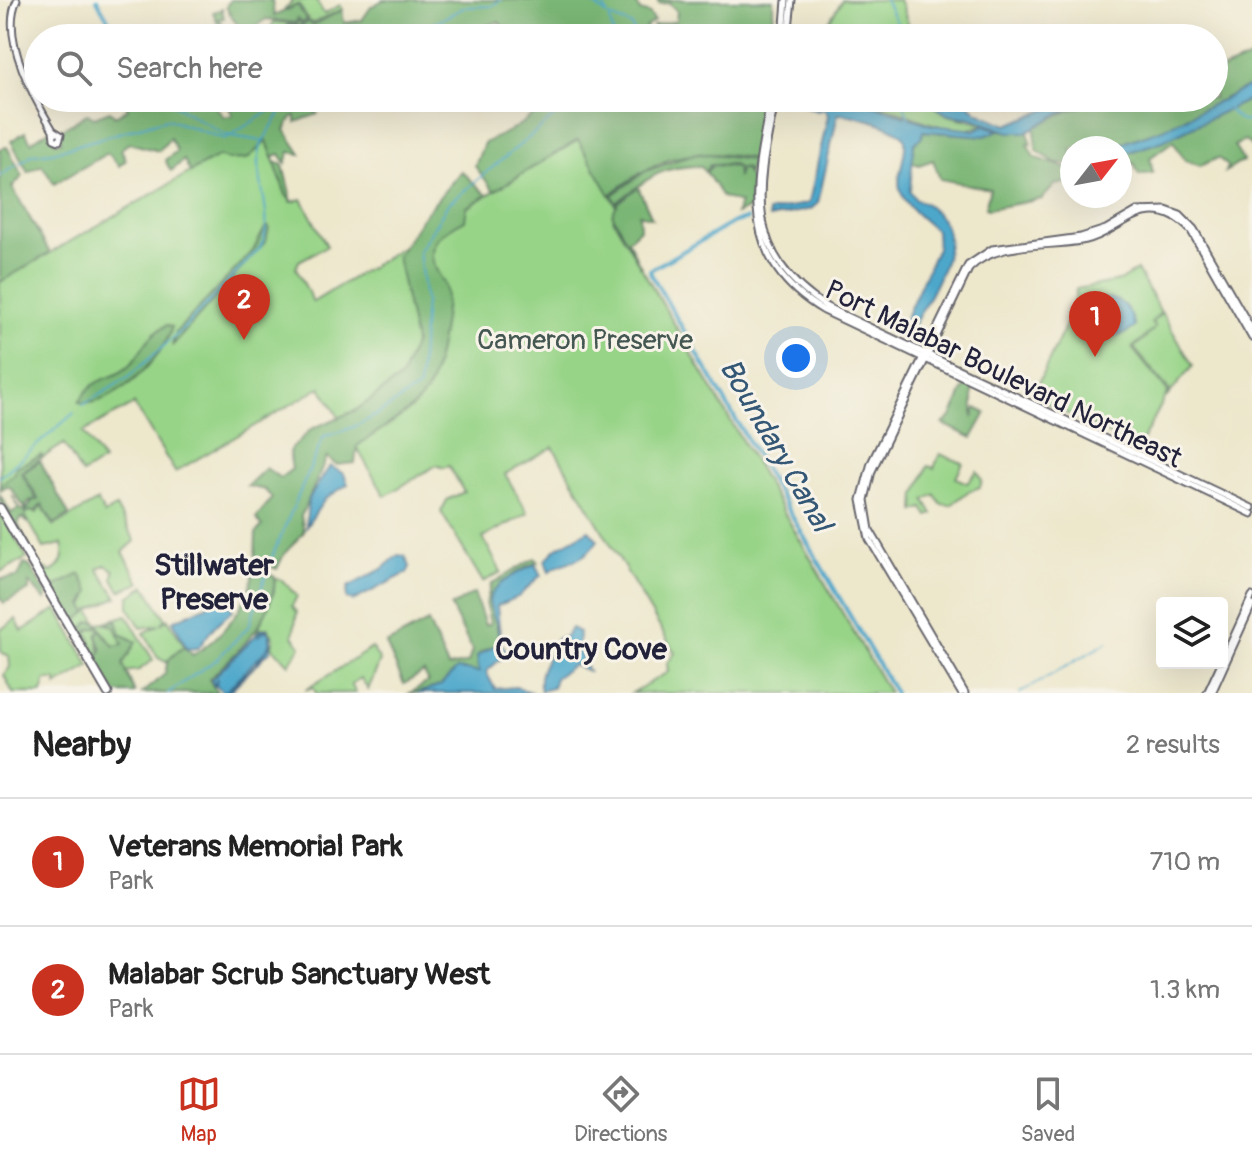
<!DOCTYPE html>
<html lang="en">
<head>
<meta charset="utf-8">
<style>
  body { margin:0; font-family:Pangolin,sans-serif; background:#f6f6f6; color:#222 }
  .controls { position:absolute; right:24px; bottom:24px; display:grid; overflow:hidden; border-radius:8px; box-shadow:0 8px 32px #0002 }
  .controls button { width:72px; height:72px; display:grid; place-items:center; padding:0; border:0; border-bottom:2px solid #e0e0e0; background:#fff; color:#222; font:40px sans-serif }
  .compass { position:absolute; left:1060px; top:136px; width:72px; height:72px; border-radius:50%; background:#fff; box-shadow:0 8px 32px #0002; rotate:59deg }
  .you { position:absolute; left:796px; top:358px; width:28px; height:28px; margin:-20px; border:6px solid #fff; border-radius:50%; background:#1a73e8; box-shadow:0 0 0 12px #1a73e833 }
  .badge { display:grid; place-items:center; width:52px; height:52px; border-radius:50%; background:#c8321e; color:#fff; font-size:26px; font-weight:700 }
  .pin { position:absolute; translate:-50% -66px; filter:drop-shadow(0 2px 4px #0008) }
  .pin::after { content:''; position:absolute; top:42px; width:28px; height:24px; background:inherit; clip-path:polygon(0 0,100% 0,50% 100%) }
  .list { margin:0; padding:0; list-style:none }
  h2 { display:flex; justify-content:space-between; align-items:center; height:104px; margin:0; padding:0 32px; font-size:34px }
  h2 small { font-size:26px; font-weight:400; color:#767676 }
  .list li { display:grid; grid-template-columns:52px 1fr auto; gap:24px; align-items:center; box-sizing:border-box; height:128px; padding:0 32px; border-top:2px solid #e0e0e0 }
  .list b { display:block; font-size:30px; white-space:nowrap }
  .list p { margin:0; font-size:26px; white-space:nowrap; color:#767676 }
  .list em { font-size:26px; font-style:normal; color:#767676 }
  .icon { flex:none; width:44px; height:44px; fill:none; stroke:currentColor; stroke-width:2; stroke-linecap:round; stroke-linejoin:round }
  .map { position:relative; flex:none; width:1252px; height:693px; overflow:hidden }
  .search { position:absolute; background:#fff; box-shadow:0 8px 32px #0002; left:24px; right:24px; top:24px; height:88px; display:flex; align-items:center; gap:20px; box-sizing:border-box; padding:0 28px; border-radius:44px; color:#767676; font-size:30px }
  .sheet { height:360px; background:#fff }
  nav { display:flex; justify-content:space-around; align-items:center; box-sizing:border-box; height:112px; border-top:2px solid #e0e0e0; background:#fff; font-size:22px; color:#767676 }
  nav a { display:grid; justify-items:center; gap:4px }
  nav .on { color:#c8321e }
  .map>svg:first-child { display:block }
  .green { fill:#98d488; stroke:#5d7b62; stroke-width:2 }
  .forest { fill:#7ab674; stroke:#4e6c58; stroke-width:2 }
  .water { fill:#4ea7cb; stroke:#386483; stroke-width:2 }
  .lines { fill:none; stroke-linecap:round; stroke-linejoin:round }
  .stream { stroke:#4ea7cb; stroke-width:2 }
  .canal { stroke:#4ea7cb; stroke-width:4 }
  .secondary-casing { stroke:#69676e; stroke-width:9 }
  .primary-casing { stroke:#69676e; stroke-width:11 }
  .secondary { stroke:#fff; stroke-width:5 }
  .primary { stroke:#fff; stroke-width:7 }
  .labels { text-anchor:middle; stroke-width:6; stroke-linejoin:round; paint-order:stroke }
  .park-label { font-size:28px; fill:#455752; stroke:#f7f3e8 }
  .street-label { font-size:28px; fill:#22223b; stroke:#f7f3e8 }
  .water-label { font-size:30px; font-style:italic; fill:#345775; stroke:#f7f3e8 }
  .neighbourhood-label { font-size:30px; font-weight:bold; fill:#22223b; stroke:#f7f3e8 }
</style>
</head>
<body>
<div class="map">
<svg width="1252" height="693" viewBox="0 0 1252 693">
  <rect width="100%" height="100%" fill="#f7f3e8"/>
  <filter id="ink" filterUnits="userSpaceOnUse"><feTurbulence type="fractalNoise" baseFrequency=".0125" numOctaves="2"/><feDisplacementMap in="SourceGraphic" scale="16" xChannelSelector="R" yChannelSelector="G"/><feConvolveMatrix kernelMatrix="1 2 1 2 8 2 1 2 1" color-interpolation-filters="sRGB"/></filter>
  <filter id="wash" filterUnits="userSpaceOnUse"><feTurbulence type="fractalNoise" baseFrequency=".006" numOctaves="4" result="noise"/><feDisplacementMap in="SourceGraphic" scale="32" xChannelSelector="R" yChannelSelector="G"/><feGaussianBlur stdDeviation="1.8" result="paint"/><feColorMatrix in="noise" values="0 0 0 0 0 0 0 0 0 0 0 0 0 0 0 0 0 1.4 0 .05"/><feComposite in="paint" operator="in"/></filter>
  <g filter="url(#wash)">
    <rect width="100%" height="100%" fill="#ede7cc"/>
    <path class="green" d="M 294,0 L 316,0 L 324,14 L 340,5 L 343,9 L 313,23 L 308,21 L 299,26 L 288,24 L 281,34 L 272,36 L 268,32 L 274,22 L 297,24 L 298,20 L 301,24 L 308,20 L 299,4 L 284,10 Z
      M 842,0 L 899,0 L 914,38 L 819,38 Z
      M 554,98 L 767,98 L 753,159 C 691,147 660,154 610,195 L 621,214 L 613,219 L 889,693 L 632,693 L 668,672 L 667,664 L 675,653 L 553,447 L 505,474 L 528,513 L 483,538 L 501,572 L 483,582 L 441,512 L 447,500 L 464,492 L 449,466 L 443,468 L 437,465 L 385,496 L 321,387 L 175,472 L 134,404 L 83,432 L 103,461 L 82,474 L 64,444 L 42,458 L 41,455 L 0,485 L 0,282 L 263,130 L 286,195 L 292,202 L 302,199 L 327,246 L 299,261 L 296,268 L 313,302 L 578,140 Z
      M 811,98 L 922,98 L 948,115 L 983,124 C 952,143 898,105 867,102 C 848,100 829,104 811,98 Z
      M 1137,270 L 1161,312 L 1151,323 L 1155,328 L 1152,322 L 1162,313 L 1193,366 L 1166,398 L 1170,391 L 1134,348 L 1154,329 L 1132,348 L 1168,392 L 1138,449 L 1032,396 L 1074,308 L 1076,289 L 1119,281 Z
      M 940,454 L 963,463 L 956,478 L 967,483 L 977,471 L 982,480 L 980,487 L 969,491 L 951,505 L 941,504 L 935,494 L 925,500 L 933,514 L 928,516 L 923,508 L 915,511 L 916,494 L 928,466 L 934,468 Z
      M 98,501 L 104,514 L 116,507 L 135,541 L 123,552 L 140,583 L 120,591 L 113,578 L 114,570 L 105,565 L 98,569 L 117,597 L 90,610 L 98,624 L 127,615 L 153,660 L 139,670 L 124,672 L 123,664 L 136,642 L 121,634 L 114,625 L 123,644 L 114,646 L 101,629 L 97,636 L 101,656 L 97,657 L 87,630 L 99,627 L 83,627 L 80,632 L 70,618 L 79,619 L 90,592 L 80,574 L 54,587 L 39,565 L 51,572 C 63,566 65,556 62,544 L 44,548 L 25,515 L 29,511 L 37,513 L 41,505 L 54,526 Z
      M 0,511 L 27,558 L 0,572 Z
      M 275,579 L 282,580 L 297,596 L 292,606 L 297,612 L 293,636 L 301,646 L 289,664 L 272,647 L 274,638 L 268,628 L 261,628 L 256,634 L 274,592 Z
      M 145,586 L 166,619 L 161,624 L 168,619 L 184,646 L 166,662 L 158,658 L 144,633 L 159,625 L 141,628 L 129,608 L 129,597 Z
      M 57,609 L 90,666 L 56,686 L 56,680 L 46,680 L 42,693 L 13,693 L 4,675 L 10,667 L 9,656 L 1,652 L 0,630 L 16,619 L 22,631 Z
      M 372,648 L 380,661 L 368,690 L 361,678 L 351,684 L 356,693 L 316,693 L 313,687 L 305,690 Z"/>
    <path class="forest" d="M 230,0 L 272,0 L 274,16 L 298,5 L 306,20 L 301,23 L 297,19 L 296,23 L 266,19 L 250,32 L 255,35 L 264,30 L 272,37 L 282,34 L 288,25 L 299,28 L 308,22 L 313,25 L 342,10 L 344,23 L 362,20 L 371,7 L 383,0 L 635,0 L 640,11 L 650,14 L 654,21 L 646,27 L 652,38 L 512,38 L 499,22 L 452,35 L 453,38 L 224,38 L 213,12 L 222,9 L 224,18 L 219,19 L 229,34 L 241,31 L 226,7 Z
      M 657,0 L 773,0 L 774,38 L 659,38 L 653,26 L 676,21 L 677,11 L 669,3 L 659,4 Z
      M 1252,57 L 1252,85 L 1163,129 L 1108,148 L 1072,148 L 1072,165 L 1056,163 L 1036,150 L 1035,127 C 1092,92 1150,98 1214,98 L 1214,73 Z
      M 123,98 L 209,98 L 224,117 L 233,115 L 229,108 L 234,98 L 246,109 L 251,108 L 250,98 L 337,98 L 315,108 L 318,114 L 296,122 L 296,116 L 292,117 L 285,130 L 301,154 L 290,152 L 286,163 L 280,154 L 274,156 L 275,162 L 283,165 L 292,202 L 286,195 L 267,141 L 247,159 L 228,160 L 219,156 L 190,172 L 184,160 L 171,171 L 165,160 L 177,151 L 170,138 L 159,151 L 129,143 L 121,149 L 126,160 L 119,166 L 108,153 L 54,184 L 42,165 L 28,172 L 11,141 L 25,132 L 31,142 L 49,130 L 55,142 L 61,142 L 60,131 L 87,114 L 94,117 L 110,111 L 115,116 L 128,109 Z
      M 541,98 L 699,98 L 738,104 L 743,98 L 767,98 L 753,159 C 693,147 658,155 610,195 L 578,140 L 494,191 L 475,166 L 484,143 C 506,133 527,123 543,105 Z
      M 1252,98 L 1252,147 L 1245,140 L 1234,146 L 1243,161 L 1225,172 L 1228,166 L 1218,158 L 1200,166 L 1185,160 L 1173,141 L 1150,158 L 1153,173 L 1139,175 L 1134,163 L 1120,166 L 1120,155 L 1163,141 Z
      M 999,130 L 1028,132 L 1031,144 L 1027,144 L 1034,157 L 1072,170 L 1072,182 L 1055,185 L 1042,199 L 988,209 L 985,208 L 990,189 L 940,179 L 933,160 L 919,165 L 911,162 L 914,144 L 922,137 L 922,131 L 985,136 Z
      M 7,147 L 23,176 L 12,187 L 50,253 L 0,282 L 0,149 Z
      M 696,153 L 752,160 L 748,174 L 745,168 L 738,169 L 733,164 L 710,165 L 705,172 L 701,166 C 657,166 647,180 616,203 L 612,195 L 646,171 Z
      M 713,165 L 737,167 L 737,177 L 740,169 L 744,169 L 751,181 L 750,208 L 736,214 L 740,203 L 722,197 L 706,172 Z
      M 461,171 L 487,195 L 467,207 L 465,220 C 448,229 425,241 434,264 C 436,272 443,279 445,286 C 449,303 436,374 428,389 C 417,410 377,431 357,446 L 355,463 L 336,465 L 327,457 L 301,516 L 304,532 L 284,554 L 277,569 L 255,561 L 256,533 L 262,526 L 256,518 L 272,498 L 265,490 L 247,486 L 266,468 L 280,478 L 292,469 L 289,451 L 311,429 L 356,410 L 401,377 L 415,342 L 397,257 L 421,219 Z
      M 638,187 L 652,218 L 639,214 L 640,229 L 628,240 L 641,268 L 612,214 L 618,203 Z
      M 266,226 L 269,227 L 266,241 L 172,346 L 176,332 L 253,251 Z
      M 167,325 L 172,327 C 165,357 110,411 79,402 C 97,372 111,383 129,366 C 145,350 144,337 167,325 Z
      M 966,384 L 973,387 L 973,418 L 976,408 L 986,413 L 972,438 L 943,424 L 951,417 Z
      M 41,455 L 42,458 L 21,472 L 37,500 L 31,500 L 26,505 L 27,510 L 32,501 L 38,499 L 23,473 L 40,461 L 69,515 L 54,524 L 42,504 L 36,511 L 25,512 L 27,522 L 22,518 L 18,524 L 30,548 L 0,501 L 0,495 L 11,513 L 19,508 L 12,495 L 21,510 L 26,510 L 11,488 L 7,486 L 0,490 L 0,485 L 15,473 L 16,467 Z
      M 535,558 L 538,562 C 524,568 485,589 491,607 C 495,622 499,628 498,644 L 480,653 L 479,672 C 458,674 433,693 410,693 L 428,682 L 424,672 L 404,684 L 386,644 L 428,622 L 448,667 L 468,663 L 472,650 L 451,607 L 474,593 L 485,625 L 490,624 L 486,603 L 491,584 Z
      M 24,564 L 30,566 L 47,595 L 45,600 L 29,583 L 29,590 L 4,603 L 0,598 L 0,579 L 18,577 Z
      M 254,566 L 275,577 C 273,622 239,650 209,679 L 217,693 L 142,693 L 165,674 C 166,660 172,655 184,647 L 193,655 C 221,638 247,607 253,575 L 248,570 Z
      M 80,574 L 90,592 L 83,605 L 88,612 L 79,619 L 70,618 L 54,587 Z
      M 117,620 L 121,634 L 136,642 L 123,664 L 135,693 L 115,693 L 80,632 L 89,622 L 94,621 L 100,626 L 87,631 L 98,657 L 102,650 L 97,636 L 100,629 L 114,646 L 123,644 L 114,626 L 106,624 Z"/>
    <path class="water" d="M 1252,85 L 1252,98 L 1163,141 L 1120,155 L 1120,148 L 1108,148 L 1163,129 Z
      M 785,98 L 828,104 L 868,103 L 932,125 L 975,130 L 984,125 L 999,130 L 985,136 L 923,131 L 922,137 L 914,144 L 910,191 L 916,200 C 925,201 930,207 937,214 C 968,243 928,295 914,325 L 907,331 L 903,324 L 937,248 L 936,231 C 924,220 904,206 900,189 C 896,174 907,156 905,140 C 902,126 850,114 838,114 L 818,203 L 811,209 L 769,218 L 768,212 L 809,203 L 828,115 L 824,109 L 817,111 Z
      M 922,98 L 963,98 L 977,112 L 1007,125 L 1076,98 L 1103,98 L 1068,109 L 1026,132 L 1009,132 L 971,118 L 948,115 Z
      M 1102,298 C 1122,297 1130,309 1135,327 C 1105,353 1070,317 1102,298 Z
      M 330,466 L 344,474 L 348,484 L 325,499 L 306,527 L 308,500 Z
      M 589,530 L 598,540 C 582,566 564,558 549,572 L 545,560 L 557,548 Z
      M 398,555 L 405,556 L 410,567 L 407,573 L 353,601 L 346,598 L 348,587 L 382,569 Z
      M 535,564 L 541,575 L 518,597 L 497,606 L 501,643 L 507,653 L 486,672 L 495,689 L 516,687 L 533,693 L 418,693 L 441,685 L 457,669 L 479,672 L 477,656 L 498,644 C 500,622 495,624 490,606 C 484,586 521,572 535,564 Z
      M 220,592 L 233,610 L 214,627 L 198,648 L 187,649 L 173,621 L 206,606 Z
      M 571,628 L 579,632 L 578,649 L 588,671 L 573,665 L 555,678 L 552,688 L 541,691 C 535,670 551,657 556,639 L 566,636 Z
      M 262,629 L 267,629 L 269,631 L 265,629 L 258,637 L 265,630 L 270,634 L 269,647 L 226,691 C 242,677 269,658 271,635 L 271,650 L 228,693 L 219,693 L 224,692 L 216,686 L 217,678 L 214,686 L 211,680 Z"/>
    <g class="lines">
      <path class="stream" d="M 588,0 L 610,17 L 631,25 L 637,38
        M 601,0 L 607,14
        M 610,20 L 614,38
        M 406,38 L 465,7 L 491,6 L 501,0
        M 864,38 L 864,31 L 875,24 L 898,25 L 885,0
        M 162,98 L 225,135 L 262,141
        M 902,98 L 909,120
        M 1229,107 L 1229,111 L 1241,121 L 1252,122
        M 20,163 L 33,154 L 53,152 L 167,119 L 225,139 L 290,98
        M 0,176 L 16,165
        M 83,405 L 127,378 L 180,332 L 260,248 C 277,216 254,183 260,149 C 261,141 282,112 288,99
        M 0,477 L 74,413
        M 268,566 L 324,436 C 360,430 390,406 419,387 L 425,302 L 419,251 L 448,204 L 577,98
        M 168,693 L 216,660 L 249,626 L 267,571
        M 1020,693 L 1108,642"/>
      <path class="canal" d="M 97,0 L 119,38
        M 747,219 L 734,222 L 650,270 L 651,274 L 895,693"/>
    </g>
  </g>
  <g filter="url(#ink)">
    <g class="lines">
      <g class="secondary-casing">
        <path id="secondary" d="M 17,0 C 0,36 33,97 53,130 L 54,139 L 59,141 L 61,135 L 53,130
          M 783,38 L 786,0
          M 788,38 L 792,0
          M 771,98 C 754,183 735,258 824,311 L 1252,514
          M 776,98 C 758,185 740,251 827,307 L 1252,508
          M 1222,662 L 1252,596
          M 961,693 L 869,539 L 861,500 L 871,463 L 968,265 L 992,249 L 1081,237 L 1106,229 L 1137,211 L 1166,210 L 1180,215 L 1194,229 L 1252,330
          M 965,693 L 870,530 L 865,500 L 872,471 L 969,269 C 996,240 1050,248 1086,240 C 1110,235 1129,212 1154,212 C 1169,212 1181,220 1191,231 L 1252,338
          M 1207,693 L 1221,663
          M 1212,693 L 1252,605"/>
      </g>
      <g class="primary-casing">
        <path id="primary" d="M 0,508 L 108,693"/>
      </g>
      <use href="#secondary" class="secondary"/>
      <use href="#primary" class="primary"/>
    </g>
  </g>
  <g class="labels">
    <g class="park-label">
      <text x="585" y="349">Cameron Preserve</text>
    </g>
    <g class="street-label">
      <text transform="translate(1004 373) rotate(26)" y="10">Port Malabar Boulevard Northeast</text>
    </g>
    <g class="water-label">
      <text transform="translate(776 445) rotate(60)" y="10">Boundary Canal</text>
    </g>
    <g class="neighbourhood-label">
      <text x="214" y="575">Stillwater<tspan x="214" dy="34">Preserve</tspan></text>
      <text x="581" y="659">Country Cove</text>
    </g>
  </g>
</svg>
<div class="controls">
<button><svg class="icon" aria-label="layers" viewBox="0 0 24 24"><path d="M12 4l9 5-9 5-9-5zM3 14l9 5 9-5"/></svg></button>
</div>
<svg class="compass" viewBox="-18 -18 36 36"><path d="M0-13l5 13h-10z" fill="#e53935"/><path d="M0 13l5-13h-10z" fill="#767676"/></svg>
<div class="you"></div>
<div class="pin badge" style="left:1095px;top:357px">1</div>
<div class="pin badge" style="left:244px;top:340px">2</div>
<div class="search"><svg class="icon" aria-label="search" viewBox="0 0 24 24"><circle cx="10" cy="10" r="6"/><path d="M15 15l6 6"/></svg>Search here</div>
</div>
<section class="sheet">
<h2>Nearby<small>2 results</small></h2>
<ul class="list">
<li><span class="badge">1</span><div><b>Veterans Memorial Park</b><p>Park</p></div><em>710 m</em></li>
<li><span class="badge">2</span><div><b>Malabar Scrub Sanctuary West</b><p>Park</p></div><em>1.3 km</em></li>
</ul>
</section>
<nav>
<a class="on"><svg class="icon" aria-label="map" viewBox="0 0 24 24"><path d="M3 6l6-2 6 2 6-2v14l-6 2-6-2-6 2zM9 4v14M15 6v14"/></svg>Map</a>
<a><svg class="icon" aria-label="directions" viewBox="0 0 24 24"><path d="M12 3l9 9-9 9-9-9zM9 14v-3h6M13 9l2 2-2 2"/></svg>Directions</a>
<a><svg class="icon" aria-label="saved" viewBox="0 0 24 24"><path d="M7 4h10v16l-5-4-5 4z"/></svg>Saved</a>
</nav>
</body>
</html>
